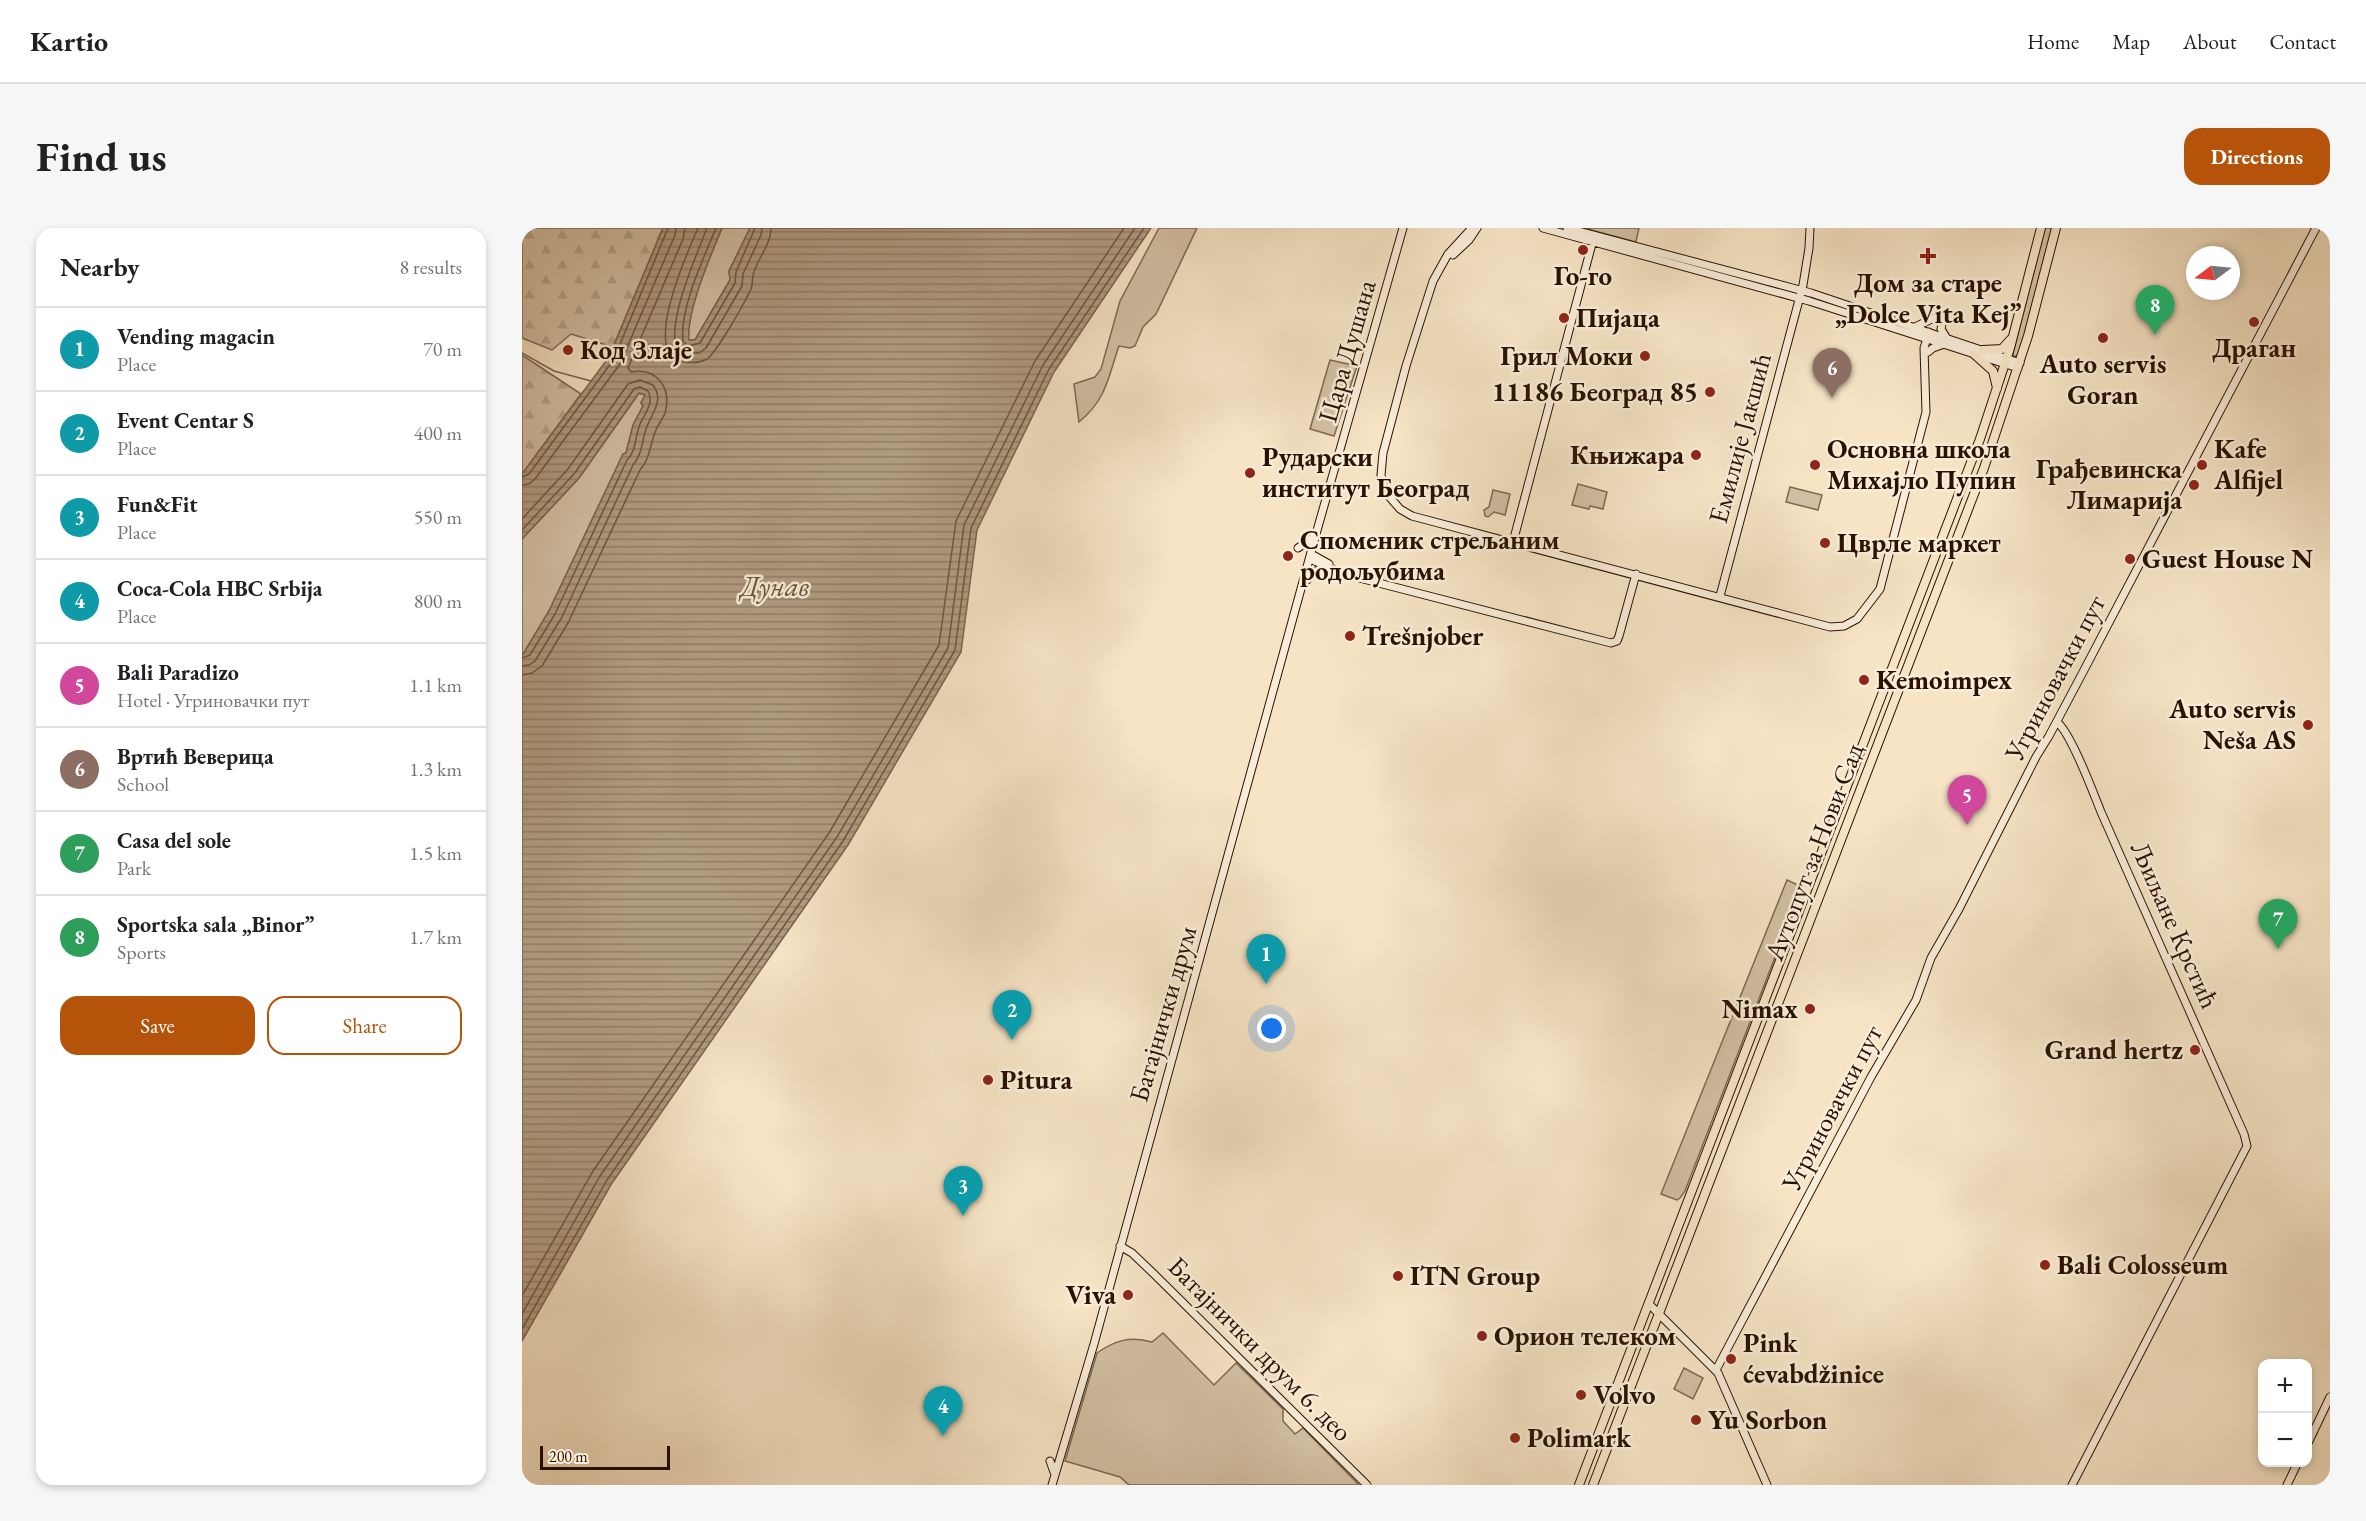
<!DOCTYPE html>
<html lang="en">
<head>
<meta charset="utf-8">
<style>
  body { margin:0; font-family:"EB Garamond",serif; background:#f6f6f6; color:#202124 }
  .controls { position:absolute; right:18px; bottom:18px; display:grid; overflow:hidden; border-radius:12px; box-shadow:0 3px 9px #0003 }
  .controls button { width:54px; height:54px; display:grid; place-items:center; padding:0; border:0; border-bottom:2px solid #e0e0e0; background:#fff; color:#202124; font:30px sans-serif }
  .compass { position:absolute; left:1664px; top:18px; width:54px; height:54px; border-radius:50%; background:#fff; box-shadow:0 3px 9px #0003; rotate:254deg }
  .scale { position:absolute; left:18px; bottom:15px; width:130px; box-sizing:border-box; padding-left:6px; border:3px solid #2a1101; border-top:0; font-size:16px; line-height:21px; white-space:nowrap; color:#2a1101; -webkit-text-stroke:4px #f9edd9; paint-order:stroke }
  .you { position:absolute; left:750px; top:801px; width:21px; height:21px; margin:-15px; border:4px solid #fff; border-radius:50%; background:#1a73e8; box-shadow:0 0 0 9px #1a73e833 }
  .badge { display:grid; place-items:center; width:39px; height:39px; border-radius:50%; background:#b45309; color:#fff; font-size:20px; font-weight:700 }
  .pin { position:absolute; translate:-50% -50px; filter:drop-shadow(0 2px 3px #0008) }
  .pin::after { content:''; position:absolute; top:32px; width:21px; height:18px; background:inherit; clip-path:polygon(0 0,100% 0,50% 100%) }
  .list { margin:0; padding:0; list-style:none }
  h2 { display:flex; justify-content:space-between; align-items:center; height:78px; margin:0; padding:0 24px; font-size:26px }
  h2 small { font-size:20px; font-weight:400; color:#757577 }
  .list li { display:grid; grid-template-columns:39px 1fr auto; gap:18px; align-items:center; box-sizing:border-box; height:84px; padding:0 24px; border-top:2px solid #e0e0e0 }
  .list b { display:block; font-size:22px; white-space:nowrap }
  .list p { margin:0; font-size:20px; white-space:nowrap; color:#757577 }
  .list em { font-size:20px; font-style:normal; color:#757577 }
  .actions { display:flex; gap:12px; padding:18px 24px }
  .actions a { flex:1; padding:14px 0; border:2px solid #b45309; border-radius:18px; text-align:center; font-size:21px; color:#b45309 }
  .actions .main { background:#b45309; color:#fff }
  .map { position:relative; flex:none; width:1808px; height:1257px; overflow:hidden; border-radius:18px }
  header { display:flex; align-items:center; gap:36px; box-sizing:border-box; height:84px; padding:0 30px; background:#fff; border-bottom:2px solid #e0e0e0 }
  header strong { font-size:28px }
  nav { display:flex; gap:33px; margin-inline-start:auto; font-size:21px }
  .intro { display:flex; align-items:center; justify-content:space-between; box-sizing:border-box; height:144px; padding:0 36px }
  h1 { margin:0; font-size:42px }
  .button { padding:15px 27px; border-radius:18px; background:#b45309; color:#fff; font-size:21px; font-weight:700 }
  main { display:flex; gap:36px; padding:0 36px }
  aside { flex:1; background:#fff; border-radius:18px; box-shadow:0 3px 9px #0003 }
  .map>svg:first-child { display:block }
  .green { fill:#d3c0a4; stroke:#7e6852; stroke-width:1.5 }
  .forest { fill:url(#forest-firs); stroke:#7e6852; stroke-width:1.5 }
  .water { fill:url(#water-rules); stroke:#7b644e; stroke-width:1.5 }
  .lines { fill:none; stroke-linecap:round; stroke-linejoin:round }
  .shore { stroke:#6e5642; stroke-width:1.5 }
  .stream { stroke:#7b644e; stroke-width:1.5 }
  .secondary-casing { stroke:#2a1101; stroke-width:9 }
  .primary-casing { stroke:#2a1101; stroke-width:10 }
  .secondary { stroke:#f9edd9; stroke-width:7 }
  .primary { stroke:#f6e4c5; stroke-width:8 }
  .poi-dot { fill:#8f2418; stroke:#f9edd9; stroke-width:2 }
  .labels { text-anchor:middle; stroke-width:5; stroke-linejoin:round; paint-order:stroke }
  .poi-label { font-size:27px; font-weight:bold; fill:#2a1101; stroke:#f9edd9; text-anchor:start }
  .street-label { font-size:27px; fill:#2a1101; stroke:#f9edd9 }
  .water-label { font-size:28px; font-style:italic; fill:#67503b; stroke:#f9edd9 }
</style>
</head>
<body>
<header>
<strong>Kartio</strong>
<nav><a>Home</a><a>Map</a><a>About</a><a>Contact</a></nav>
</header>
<div class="intro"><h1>Find us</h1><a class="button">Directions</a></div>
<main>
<aside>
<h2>Nearby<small>8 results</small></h2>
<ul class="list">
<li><span class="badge" style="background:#0f9aa8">1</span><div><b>Vending magacin</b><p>Place</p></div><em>70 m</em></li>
<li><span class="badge" style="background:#0f9aa8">2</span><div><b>Event Centar S</b><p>Place</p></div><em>400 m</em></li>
<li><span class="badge" style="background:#0f9aa8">3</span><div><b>Fun&amp;Fit</b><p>Place</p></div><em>550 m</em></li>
<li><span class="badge" style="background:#0f9aa8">4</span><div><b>Coca-Cola HBC Srbija</b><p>Place</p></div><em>800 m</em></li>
<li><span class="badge" style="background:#d1479c">5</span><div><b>Bali Paradizo</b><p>Hotel · Угриновачки пут</p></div><em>1.1 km</em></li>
<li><span class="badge" style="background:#8d6e63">6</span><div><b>Вртић Веверица</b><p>School</p></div><em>1.3 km</em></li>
<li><span class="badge" style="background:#2e9e5b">7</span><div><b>Casa del sole</b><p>Park</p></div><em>1.5 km</em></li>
<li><span class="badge" style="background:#2e9e5b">8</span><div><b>Sportska sala „Binor”</b><p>Sports</p></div><em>1.7 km</em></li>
</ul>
<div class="actions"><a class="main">Save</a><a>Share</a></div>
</aside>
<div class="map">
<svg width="1808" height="1257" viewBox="0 0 1808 1257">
  <defs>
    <pattern id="forest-firs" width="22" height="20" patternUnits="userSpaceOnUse" patternTransform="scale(1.5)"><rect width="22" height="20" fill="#d3c0a4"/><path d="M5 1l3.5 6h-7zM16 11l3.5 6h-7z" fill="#b5a48b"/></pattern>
    <pattern id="water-rules" width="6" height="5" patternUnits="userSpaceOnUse" patternTransform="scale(1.5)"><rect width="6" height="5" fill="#b19c82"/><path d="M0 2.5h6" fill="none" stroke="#907e68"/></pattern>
  </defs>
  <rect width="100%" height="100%" fill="#f6e4c5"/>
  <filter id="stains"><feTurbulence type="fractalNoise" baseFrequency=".00333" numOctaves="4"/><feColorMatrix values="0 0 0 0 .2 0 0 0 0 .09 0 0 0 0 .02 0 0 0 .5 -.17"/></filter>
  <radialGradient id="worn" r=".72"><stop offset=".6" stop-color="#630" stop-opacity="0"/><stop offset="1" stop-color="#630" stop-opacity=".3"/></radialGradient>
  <path class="green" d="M 200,0 L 228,0 L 207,43 L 208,52 L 173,112 L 166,112 C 166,76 186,33 200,0 Z
    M 637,0 L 675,0 L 634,86 L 621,99 L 613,118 L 608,120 L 597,118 C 586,149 585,171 557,194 L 552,156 L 573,149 L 579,141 L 598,73 Z
    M 1062,0 L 1117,0 L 1114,14 Z
    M 1522,0 L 1530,0 L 1510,82 L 1496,127 L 1492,129 L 1491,126 Z
    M 808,132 L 835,138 L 812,208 L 788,201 Z
    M 117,165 L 123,167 L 119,175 L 121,178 L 111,197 L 104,225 L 101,226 L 27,383 L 0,428 L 0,311 L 57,250 Z
    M 1056,256 L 1085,264 L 1081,281 L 1068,278 L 1067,281 L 1050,277 Z
    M 1268,259 L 1300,267 L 1296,282 L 1264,274 Z
    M 971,262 L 988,266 L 983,287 L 972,284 L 966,289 L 963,288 L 962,282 L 967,279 Z
    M 1265,652 L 1280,659 L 1163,963 L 1158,970 L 1155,972 L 1139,966 Z
    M 641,1105 L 692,1157 L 714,1135 L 761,1181 L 761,1193 L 773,1206 L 781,1200 L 837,1257 L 607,1257 L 598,1249 L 543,1233 L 575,1125 C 593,1112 609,1108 630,1114 Z
    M 1162,1140 L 1181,1150 L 1171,1171 L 1152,1161 Z"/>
  <path class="forest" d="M 0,0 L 141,0 L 91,119 L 49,106 L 30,122 L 0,110 Z
    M 0,127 L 59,166 L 0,246 Z"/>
  <path class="water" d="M 141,0 L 200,0 C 189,27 164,84 167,112 L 173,112 L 208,52 L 207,43 L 228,0 L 629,0 L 532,144 L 455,302 L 439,424 L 326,617 L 90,955 L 0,1113 L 0,428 L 27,383 L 101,226 L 104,225 L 111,197 L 121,178 L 119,175 L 123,167 L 117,165 L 57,250 L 0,311 L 0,246 L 87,129 Z"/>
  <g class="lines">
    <path class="shore" d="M 176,0 C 164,27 139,86 144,115 C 146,124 153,132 162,134 C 169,135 178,135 185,131 C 195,124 223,74 229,61 C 231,56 230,52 231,47 C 235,31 249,17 249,0
      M 185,0 C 175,26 146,91 154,117 L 159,123 L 166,125 L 177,125 L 184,120 L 220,58 L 221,46 L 239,7 L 240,0
      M 194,0 C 182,29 157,82 161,113 L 166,118 L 178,115 L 213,55 L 214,44 L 233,0
      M 0,249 L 7,246 L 92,131 L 146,0
      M 0,257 L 7,256 L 13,251 L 98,136 L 153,7 L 154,0
      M 0,291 L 46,241 L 106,156 L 118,152 L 131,157 C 143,173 129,186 124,201 C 120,213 120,227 111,237 L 40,389 L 13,433 L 7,437 L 0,438
      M 0,302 L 52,246 L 112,161 L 118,159 L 126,163 C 133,176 121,187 117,199 C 113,210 114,224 105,232 L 33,386 L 8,427 L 0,430
      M 0,447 L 10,445 L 20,438 L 46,395 L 118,242 C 128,231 128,216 134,202 C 136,196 141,191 143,185 C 150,160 135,139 109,144 L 106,140 L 161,11 L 163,0
      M 0,1068 L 71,943 L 307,605 L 417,417 L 434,293 L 513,133 L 602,0
      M 0,1086 L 78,948 L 315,609 L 426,420 L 442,297 L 521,137 L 613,0
      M 0,1101 L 85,952 L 321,613 L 433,422 L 449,300 L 527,141 L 622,0"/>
    <path class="stream" d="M 0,125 L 32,143 L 69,153"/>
    <g class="secondary-casing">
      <path id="secondary" d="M 950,0 L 926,26 L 911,53 L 884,138 L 861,225 L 859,247 L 864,265 L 878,281 L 890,288 L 1308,399 L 1322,398 L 1335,391 L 1358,361 L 1404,184 L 1402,120 L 1407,104
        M 1021,0 L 1287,73 L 1496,140
        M 1045,0 L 1289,65 L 1498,135
        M 931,27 L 947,12 L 955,0
        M 1421,90 L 1419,101 L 1424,109
        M 1393,99 L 1416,88
        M 1406,124 L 1411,120 L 1422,116
        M 991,314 L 1071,12
        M 776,320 L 793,308
        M 789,326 L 807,336
        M 788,331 L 822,346 L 1089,415 L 1095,413 L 1097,408 L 1114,346
        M 782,355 L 794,343 L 804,339
        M 1198,368 L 1281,57 L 1287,20 L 1288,0
        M 1535,494 C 1549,505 1571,564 1579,584 C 1627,691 1675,798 1722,906 L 1725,918 L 1550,1257
        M 598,1018 L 610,1025 L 632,1046 L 845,1257
        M 1127,1076 L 1196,1145 L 1245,1257
        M 1194,1142 L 1349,849 L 1394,772 L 1409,730 L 1437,681 L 1514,529 L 1527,508 L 1561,444 L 1794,0
        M 1786,1215 L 1808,1169
        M 528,1233 L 532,1244
        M 530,1257 L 572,1116 L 794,306 L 881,0
        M 1765,1257 L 1776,1234"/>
    </g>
    <g class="primary-casing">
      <path id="primary" d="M 1461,122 L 1480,121 L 1489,111
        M 1452,126 L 1471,143 L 1475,160
        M 1057,1257 L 1458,211 L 1488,120 L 1519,0
        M 1071,1257 L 1462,240 L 1506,108 L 1534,0"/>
    </g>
    <use href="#secondary" class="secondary"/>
    <use href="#primary" class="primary"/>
  </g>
  <g class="poi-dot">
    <circle cx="1061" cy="22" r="6"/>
    <path d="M1403 19h6v6h6v6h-6v6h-6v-6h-6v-6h6z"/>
    <circle cx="1042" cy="90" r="6"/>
    <circle cx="1732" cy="94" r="6"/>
    <circle cx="1581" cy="110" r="6"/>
    <circle cx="46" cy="122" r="6"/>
    <circle cx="1123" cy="128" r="6"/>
    <circle cx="1188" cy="164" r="6"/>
    <circle cx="1174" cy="227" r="6"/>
    <circle cx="1293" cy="237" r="6"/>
    <circle cx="1680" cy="237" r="6"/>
    <circle cx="728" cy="245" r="6"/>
    <circle cx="1672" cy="257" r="6"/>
    <circle cx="1303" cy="315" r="6"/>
    <circle cx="766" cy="328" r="6"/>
    <circle cx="1608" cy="331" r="6"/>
    <circle cx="828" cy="408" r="6"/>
    <circle cx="1342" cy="452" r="6"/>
    <circle cx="1786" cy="497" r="6"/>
    <circle cx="1288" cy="781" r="6"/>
    <circle cx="1673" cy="822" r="6"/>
    <circle cx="466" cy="852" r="6"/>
    <circle cx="1523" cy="1037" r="6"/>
    <circle cx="876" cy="1048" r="6"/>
    <circle cx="606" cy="1067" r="6"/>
    <circle cx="960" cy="1108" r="6"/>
    <circle cx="1209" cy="1131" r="6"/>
    <circle cx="1059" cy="1167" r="6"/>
    <circle cx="1174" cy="1192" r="6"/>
    <circle cx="993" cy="1210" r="6"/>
  </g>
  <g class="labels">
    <g class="poi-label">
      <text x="1061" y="57" text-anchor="middle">Го-го</text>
      <text x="1406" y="64" text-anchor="middle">Дом за старе<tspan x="1406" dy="31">„Dolce Vita Kej”</tspan></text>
      <text x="1054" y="99">Пијаца</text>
      <text x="1732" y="129" text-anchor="middle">Драган</text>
      <text x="58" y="131">Код Злаје</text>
      <text x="1111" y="137" text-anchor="end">Грил Моки</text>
      <text x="1581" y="145" text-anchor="middle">Auto servis<tspan x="1581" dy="31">Goran</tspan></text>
      <text x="1176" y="173" text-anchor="end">11186 Београд 85</text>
      <text x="1305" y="230">Основна школа<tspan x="1305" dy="31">Михајло Пупин</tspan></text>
      <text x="1692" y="230">Kafe<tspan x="1692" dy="31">Alfijel</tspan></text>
      <text x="1162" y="236" text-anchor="end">Књижара</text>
      <text x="740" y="238">Рударски<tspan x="740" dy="31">институт Београд</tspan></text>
      <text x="1660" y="250" text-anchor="end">Грађевинска<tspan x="1660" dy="31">Лимарија</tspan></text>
      <text x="778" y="321">Споменик стрељаним<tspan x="778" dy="31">родољубима</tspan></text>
      <text x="1315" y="324">Цврле маркет</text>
      <text x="1620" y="340">Guest House N</text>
      <text x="840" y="417">Trešnjober</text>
      <text x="1354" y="461">Kemoimpex</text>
      <text x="1774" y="490" text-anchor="end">Auto servis<tspan x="1774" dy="31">Neša AS</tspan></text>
      <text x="1276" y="790" text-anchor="end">Nimax</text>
      <text x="1661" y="831" text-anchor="end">Grand hertz</text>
      <text x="478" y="861">Pitura</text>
      <text x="1535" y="1046">Bali Colosseum</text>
      <text x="888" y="1057">ITN Group</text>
      <text x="594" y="1076" text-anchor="end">Viva</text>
      <text x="972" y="1117">Орион телеком</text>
      <text x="1221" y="1124">Pink<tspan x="1221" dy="31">ćevabdžinice</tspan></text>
      <text x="1071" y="1176">Volvo</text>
      <text x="1186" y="1201">Yu Sorbon</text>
      <text x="1005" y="1219">Polimark</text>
    </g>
    <g class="street-label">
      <text transform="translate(825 123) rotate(-74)" y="9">Цара Душана</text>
      <text transform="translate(1218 210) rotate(-75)" y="9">Емилије Јакшић</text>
      <text transform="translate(1533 450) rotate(-62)" y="9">Угриновачки пут</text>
      <text transform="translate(1292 624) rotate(-69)" y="9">Аутопут за Нови Сад</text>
      <text transform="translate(1653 697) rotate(66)" y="9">Љиљане Крстић</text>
      <text transform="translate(641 786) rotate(-74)" y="9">Батајнички друм</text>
      <text transform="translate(1310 880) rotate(-62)" y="9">Угриновачки пут</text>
      <text transform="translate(738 1121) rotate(45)" y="9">Батајнички друм 6. део</text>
    </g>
    <g class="water-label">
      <text x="253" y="368">Дунав</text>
    </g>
  </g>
  <rect width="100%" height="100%" filter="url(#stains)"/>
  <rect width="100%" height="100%" fill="url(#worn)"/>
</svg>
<div class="controls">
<button>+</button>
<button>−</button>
</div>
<svg class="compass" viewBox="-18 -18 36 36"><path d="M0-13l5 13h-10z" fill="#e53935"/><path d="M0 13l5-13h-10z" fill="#757577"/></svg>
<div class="scale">200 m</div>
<div class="you"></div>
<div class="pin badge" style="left:744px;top:756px;background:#0f9aa8">1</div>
<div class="pin badge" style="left:490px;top:812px;background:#0f9aa8">2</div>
<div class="pin badge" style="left:441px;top:988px;background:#0f9aa8">3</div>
<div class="pin badge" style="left:421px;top:1208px;background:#0f9aa8">4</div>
<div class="pin badge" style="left:1445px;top:597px;background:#d1479c">5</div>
<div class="pin badge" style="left:1310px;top:170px;background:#8d6e63">6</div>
<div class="pin badge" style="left:1756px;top:721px;background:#2e9e5b">7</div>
<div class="pin badge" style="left:1633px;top:107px;background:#2e9e5b">8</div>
</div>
</main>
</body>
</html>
